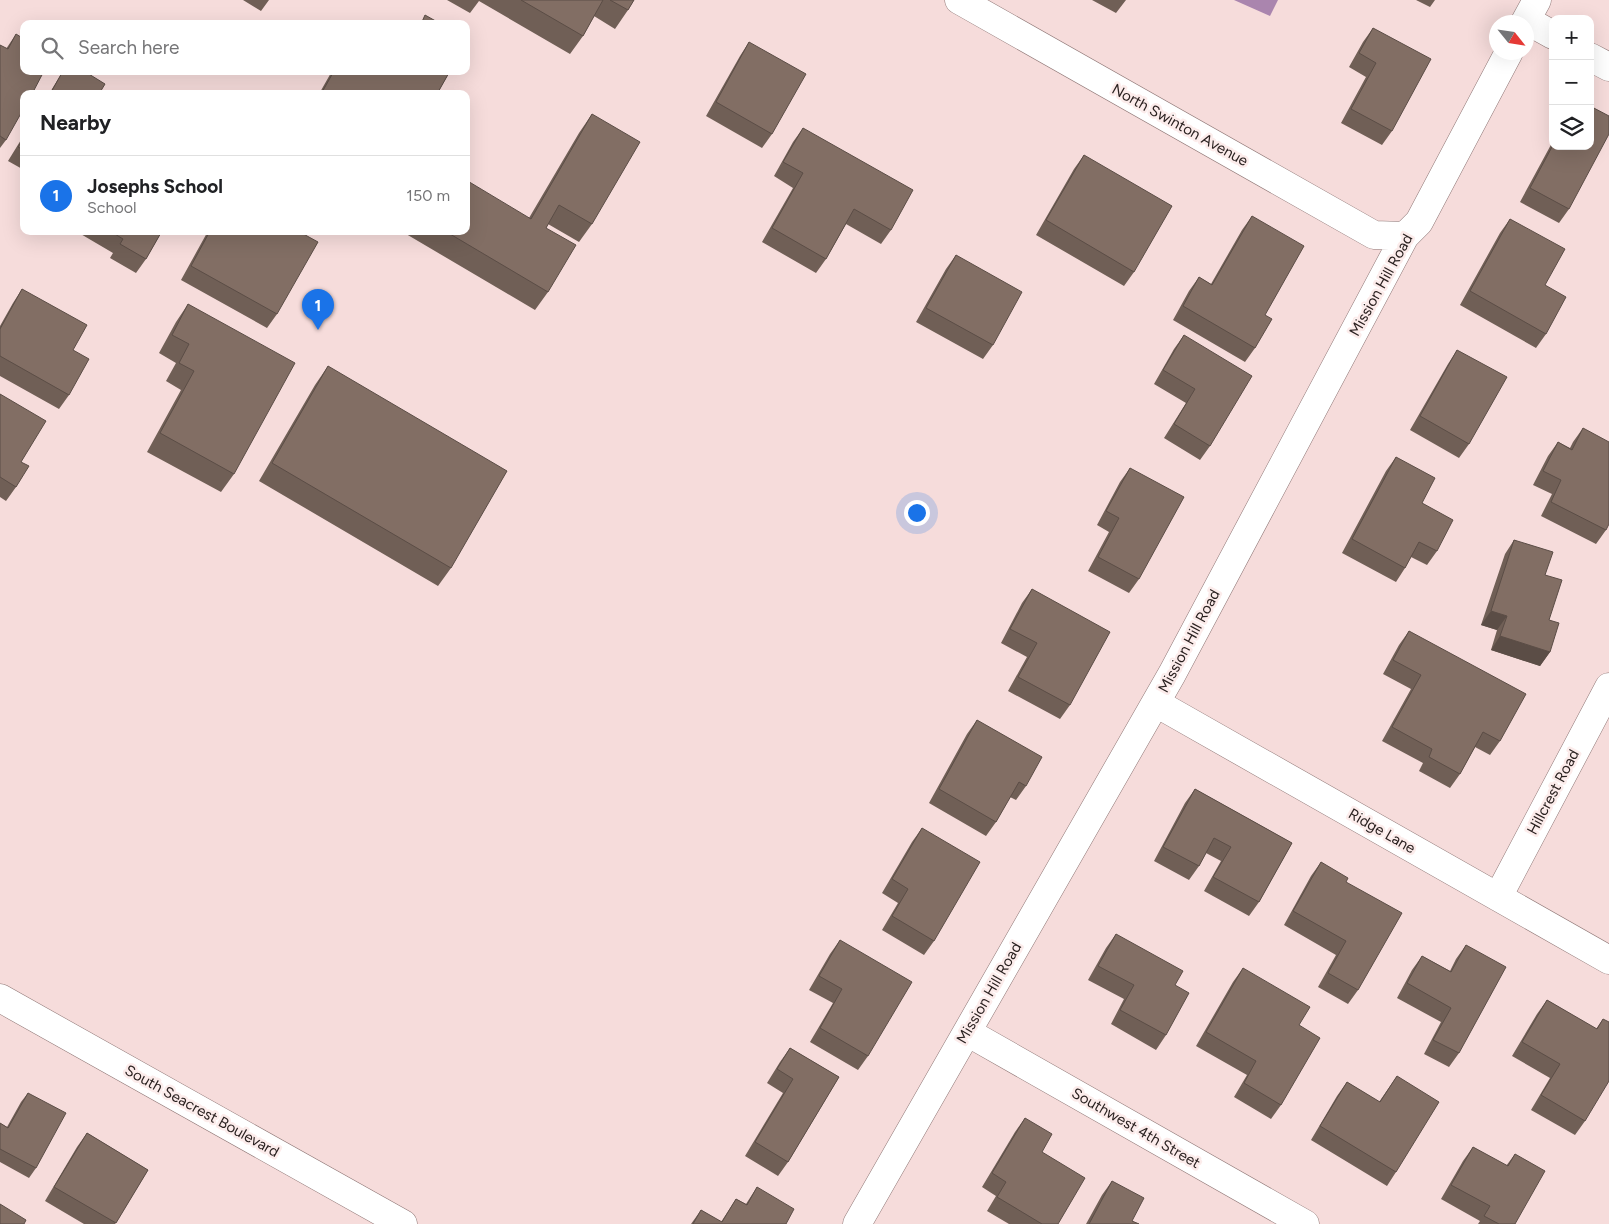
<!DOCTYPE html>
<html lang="en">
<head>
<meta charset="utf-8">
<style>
  body { margin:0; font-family:Figtree,sans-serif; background:#f6f6f6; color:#202124 }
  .controls { position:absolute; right:15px; top:15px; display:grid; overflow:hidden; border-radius:10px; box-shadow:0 5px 20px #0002 }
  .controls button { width:45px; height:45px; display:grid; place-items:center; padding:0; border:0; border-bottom:1px solid #e0e0e0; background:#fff; color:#202124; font:25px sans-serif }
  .compass { position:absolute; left:1489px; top:15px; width:45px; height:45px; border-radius:50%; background:#fff; box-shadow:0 5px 20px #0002; rotate:120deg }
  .you { position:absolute; left:916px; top:512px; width:18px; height:18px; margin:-12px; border:4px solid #fff; border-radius:50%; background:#1a73e8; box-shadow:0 0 0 8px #1a73e833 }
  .badge { display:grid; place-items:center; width:32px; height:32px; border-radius:50%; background:#1a73e8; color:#fff; font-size:16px; font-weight:700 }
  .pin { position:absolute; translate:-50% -41px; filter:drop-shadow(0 1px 2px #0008) }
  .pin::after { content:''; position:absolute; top:26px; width:18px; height:15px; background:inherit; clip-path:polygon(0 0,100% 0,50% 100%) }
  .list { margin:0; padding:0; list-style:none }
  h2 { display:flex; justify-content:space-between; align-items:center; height:65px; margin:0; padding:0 20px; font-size:21px }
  h2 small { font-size:16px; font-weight:400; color:#757577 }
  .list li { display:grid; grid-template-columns:32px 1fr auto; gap:15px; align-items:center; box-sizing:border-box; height:80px; padding:0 20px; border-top:1px solid #e0e0e0 }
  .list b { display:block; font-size:19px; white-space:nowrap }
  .list p { margin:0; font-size:16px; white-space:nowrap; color:#757577 }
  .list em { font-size:16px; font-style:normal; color:#757577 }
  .icon { flex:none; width:28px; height:28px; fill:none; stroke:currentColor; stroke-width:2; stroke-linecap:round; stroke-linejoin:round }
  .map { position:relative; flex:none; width:1609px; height:1224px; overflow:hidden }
  .search { position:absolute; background:#fff; box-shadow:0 5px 20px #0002; left:20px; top:20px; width:450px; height:55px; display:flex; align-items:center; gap:12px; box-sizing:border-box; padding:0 18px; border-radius:10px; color:#757577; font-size:19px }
  .panel { position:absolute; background:#fff; box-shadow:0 5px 20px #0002; left:20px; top:90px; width:450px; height:145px; border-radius:10px }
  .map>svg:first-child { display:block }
  .water { fill:#aa85ae }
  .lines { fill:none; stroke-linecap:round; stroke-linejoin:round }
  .minor-casing { stroke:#8f7776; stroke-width:29 }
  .minor { stroke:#fff; stroke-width:28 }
  .wall { fill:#705f56 }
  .shaded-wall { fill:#5b4d46 }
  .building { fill:#826e64; stroke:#5b4d46 }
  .labels { text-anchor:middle; stroke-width:5; stroke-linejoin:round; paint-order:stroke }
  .street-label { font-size:15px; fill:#2a2120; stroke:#fceceb }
</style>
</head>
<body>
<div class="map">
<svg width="1609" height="1224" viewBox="0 0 1609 1224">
  <rect width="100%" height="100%" fill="#f6dcdb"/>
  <path class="water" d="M 1234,0 L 1278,0 L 1270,16 Z"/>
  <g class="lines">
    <g class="minor-casing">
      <path id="minor" d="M 959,0 L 1374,235 L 1405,236
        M 1526,20 L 1553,35
        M 1525,22 L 1537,0
        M 1590,57 L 1609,67
        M 1156,703 L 1609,960
        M 1498,897 L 1609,687
        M 0,998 L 403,1224
        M 967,1032 L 1305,1224
        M 857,1224 L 1172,674 L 1405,236 L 1419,222 L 1509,52"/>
    </g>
    <use href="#minor" class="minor"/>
  </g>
  <path class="wall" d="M 243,0 L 269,0 L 261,11 Z
    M 447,0 L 634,0 L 628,10 L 615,29 L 594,16 L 583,36 L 570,54 L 479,1 L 470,13 Z
    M 1092,0 L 1126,0 L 1116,13 Z
    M 1416,0 L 1435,0 L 1430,7 Z
    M 1373,28 L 1392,131 L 1382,145 L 1341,123 L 1366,77 L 1349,67 L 1363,42 Z
    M 16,34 L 6,140 L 0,148 L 0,45 L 6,49 Z
    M 749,42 L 772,134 L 762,148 L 706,116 L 740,56 Z
    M 63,71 L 84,71 L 99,94 L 49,94 Z
    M 332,71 L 450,71 L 437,94 L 319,94 Z
    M 592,114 L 592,224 L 579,242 L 548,224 L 546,228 L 548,292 L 535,310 L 401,231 L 466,231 L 529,218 L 579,133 Z
    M 803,128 L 891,230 L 881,244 L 846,224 L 826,259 L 816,273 L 762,242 L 793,188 L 774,176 L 793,142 Z
    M 24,135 L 24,170 L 8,161 Z
    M 1553,141 L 1553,146 L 1569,209 L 1559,223 L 1520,202 Z
    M 1084,155 L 1134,272 L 1124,286 L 1036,235 L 1074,169 Z
    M 1252,216 L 1265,315 L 1255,348 L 1245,362 L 1173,320 L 1189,291 L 1199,277 L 1211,284 L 1242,230 Z
    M 1510,219 L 1545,285 L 1546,334 L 1536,348 L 1460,305 L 1500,233 Z
    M 79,231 L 162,231 L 146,259 L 136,273 L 110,258 L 113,253 L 79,233 Z
    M 208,231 L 298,231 L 277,314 L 267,328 L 181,280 Z
    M 956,255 L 993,345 L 983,359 L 916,322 L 946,269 Z
    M 22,289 L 73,350 L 69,395 L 59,409 L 0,376 L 0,326 L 13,303 Z
    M 188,304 L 234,474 L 221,492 L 147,452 L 181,390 L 166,381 L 176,363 L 159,353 L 176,322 Z
    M 1184,335 L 1210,446 L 1200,460 L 1164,438 L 1186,403 L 1154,384 L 1174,349 Z
    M 1457,350 L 1469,444 L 1459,458 L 1410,430 L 1448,364 Z
    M 328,366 L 451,568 L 438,586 L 259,481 L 315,385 Z
    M 0,394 L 21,462 L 16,487 L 6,501 L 0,497 Z
    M 1583,428 L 1606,530 L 1596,544 L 1541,516 L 1552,494 L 1533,485 L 1548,456 L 1558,442 L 1570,448 L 1573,442 Z
    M 1396,457 L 1422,503 L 1437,551 L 1427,565 L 1411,557 L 1405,568 L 1396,582 L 1342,553 L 1386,471 Z
    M 1130,468 L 1139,579 L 1129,593 L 1088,571 L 1109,532 L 1097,525 L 1120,482 Z
    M 1514,540 L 1545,575 L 1549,620 L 1550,652 L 1540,666 L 1491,650 L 1497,630 L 1481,625 L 1505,554 Z
    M 1032,589 L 1070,705 L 1060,719 L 1008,691 L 1027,657 L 1001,643 L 1022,603 Z
    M 1409,631 L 1500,741 L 1490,755 L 1475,747 L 1460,774 L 1450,788 L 1419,771 L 1423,763 L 1382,741 L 1411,689 L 1383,674 L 1399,645 Z
    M 977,720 L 1026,786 L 1016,800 L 1010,797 L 996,822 L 986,836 L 929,803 L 967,734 Z
    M 1195,789 L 1292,843 L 1259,902 L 1249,916 L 1204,891 L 1221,861 L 1206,853 L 1199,866 L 1189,880 L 1154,861 L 1185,803 Z
    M 922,828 L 934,941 L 924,955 L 882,930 L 898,903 L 882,893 L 912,842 Z
    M 1321,862 L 1346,882 L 1358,990 L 1348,1004 L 1318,987 L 1336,955 L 1284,925 L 1311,876 Z
    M 1116,934 L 1166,1035 L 1156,1050 L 1111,1024 L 1124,999 L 1088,980 L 1106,948 Z
    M 840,940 L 868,1056 L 858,1070 L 810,1042 L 833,1003 L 809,990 L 830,954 Z
    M 1466,945 L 1459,1053 L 1449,1067 L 1424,1054 L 1441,1022 L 1397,998 L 1412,970 L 1422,956 L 1450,971 L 1456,959 Z
    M 1243,968 L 1299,1025 L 1281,1105 L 1271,1119 L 1234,1097 L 1247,1075 L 1196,1046 L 1233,982 Z
    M 1547,1000 L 1596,1029 L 1603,1019 L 1585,1121 L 1575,1135 L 1531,1110 L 1550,1078 L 1512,1056 L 1537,1014 Z
    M 790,1048 L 839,1077 L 788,1162 L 778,1176 L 745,1156 L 783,1093 L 767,1083 L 780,1062 Z
    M 1397,1076 L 1396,1172 L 1387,1186 L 1311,1140 L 1337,1096 L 1347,1082 L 1379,1102 Z
    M 28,1093 L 36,1168 L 29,1178 L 0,1162 L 0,1123 L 7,1127 L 21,1102 Z
    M 1025,1118 L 1042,1152 L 1058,1224 L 1009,1224 L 987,1211 L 996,1196 L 982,1187 L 1015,1132 Z
    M 87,1133 L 148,1170 L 115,1224 L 84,1224 L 45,1201 L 77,1147 Z
    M 1473,1147 L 1506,1166 L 1515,1154 L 1515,1224 L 1478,1224 L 1480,1221 L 1441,1199 L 1463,1161 Z
    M 1112,1181 L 1132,1221 L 1139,1224 L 1086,1224 L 1102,1195 Z
    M 757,1187 L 786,1224 L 691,1224 L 701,1210 L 721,1222 L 736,1199 L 746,1204 Z"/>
  <path class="shaded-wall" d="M 1491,611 L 1507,616 L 1497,630 L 1481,625 Z
    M 1500,636 L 1550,652 L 1540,666 L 1491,650 Z"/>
  <path class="building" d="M 521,0 L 603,0 L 583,36 Z
    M 610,0 L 634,0 L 628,10 Z
    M 425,15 L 441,24 L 421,24 Z
    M 1373,28 L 1431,59 L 1392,131 L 1351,109 L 1376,63 L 1359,53 Z
    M 16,34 L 24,39 L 24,71 L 44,71 L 32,94 L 24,94 L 24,108 L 6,140 L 0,136 L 0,45 L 8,49 Z
    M 749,42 L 806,74 L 772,134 L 716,102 Z
    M 63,71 L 84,71 L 105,84 L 99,94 L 50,94 Z
    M 334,71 L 450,71 L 437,94 L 321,94 Z
    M 1590,106 L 1609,116 L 1609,134 L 1569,209 L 1530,188 L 1553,145 L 1553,146 L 1590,146 Z
    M 592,114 L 640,142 L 592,224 L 559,205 L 546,228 L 576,245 L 548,292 L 445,231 L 466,231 L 466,180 L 531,219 Z
    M 803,128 L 913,190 L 891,230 L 854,209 L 826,259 L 772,228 L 803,173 L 783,162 Z
    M 24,138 L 24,150 L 18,147 Z
    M 1084,155 L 1172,206 L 1134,272 L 1046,220 Z
    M 1252,216 L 1304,246 L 1265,315 L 1272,319 L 1255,348 L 1183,306 L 1199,277 L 1212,285 Z
    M 1510,219 L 1565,249 L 1545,285 L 1566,297 L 1546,334 L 1470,291 Z
    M 110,231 L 162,231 L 146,259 L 120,244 L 123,239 Z
    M 210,231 L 298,231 L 318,242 L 277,314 L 191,266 Z
    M 956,255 L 1022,292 L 993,345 L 926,308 Z
    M 22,289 L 87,325 L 73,350 L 89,359 L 69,395 L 0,356 L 0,329 Z
    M 188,304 L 295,363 L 234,474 L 160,433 L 194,371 L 179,363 L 189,344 L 172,335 Z
    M 1184,335 L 1252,376 L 1210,446 L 1174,424 L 1195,389 L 1163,370 Z
    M 1457,350 L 1507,377 L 1469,444 L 1420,416 Z
    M 328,366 L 507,471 L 451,568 L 272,463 Z
    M 0,394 L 46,421 L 21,462 L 29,466 L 16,487 L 0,477 Z
    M 1583,428 L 1609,442 L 1609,524 L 1606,530 L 1551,502 L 1561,480 L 1543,471 L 1558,442 L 1572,450 Z
    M 1396,457 L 1435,478 L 1422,503 L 1453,520 L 1437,551 L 1419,542 L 1405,568 L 1352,539 Z
    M 1130,468 L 1184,497 L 1139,579 L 1098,557 L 1119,518 L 1106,511 Z
    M 1514,540 L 1553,552 L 1545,575 L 1562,580 L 1549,620 L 1559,623 L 1550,652 L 1500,636 L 1507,616 L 1491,611 Z
    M 1032,589 L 1110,632 L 1070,705 L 1018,677 L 1037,643 L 1010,629 Z
    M 1409,631 L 1526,694 L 1500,741 L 1483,732 L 1460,774 L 1429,757 L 1432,749 L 1392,727 L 1421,675 L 1393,660 Z
    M 977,720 L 1042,757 L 1026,786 L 1019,782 L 996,822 L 939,789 Z
    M 1195,789 L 1292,843 L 1259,902 L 1213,877 L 1231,847 L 1214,838 L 1199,866 L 1163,847 Z
    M 922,828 L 980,862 L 934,941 L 892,916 L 908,889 L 892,879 Z
    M 1321,862 L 1348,878 L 1346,882 L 1402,913 L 1358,990 L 1328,973 L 1346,941 L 1293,911 Z
    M 1116,934 L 1183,971 L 1175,985 L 1189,993 L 1166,1035 L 1120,1010 L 1134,985 L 1098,966 Z
    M 840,940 L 912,982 L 868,1056 L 820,1028 L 842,989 L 819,976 Z
    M 1466,945 L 1506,967 L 1459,1053 L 1433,1040 L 1451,1008 L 1407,983 L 1422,956 L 1451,972 Z
    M 1243,968 L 1310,1007 L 1299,1025 L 1320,1038 L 1281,1105 L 1244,1083 L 1256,1061 L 1206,1032 Z
    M 1547,1000 L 1597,1029 L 1603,1019 L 1609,1022 L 1609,1081 L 1585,1121 L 1541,1095 L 1560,1064 L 1522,1042 Z
    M 790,1048 L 839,1077 L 788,1162 L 755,1142 L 793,1079 L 777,1069 Z
    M 1397,1076 L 1439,1102 L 1396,1172 L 1320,1126 L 1347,1082 L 1380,1102 Z
    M 28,1093 L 66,1113 L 36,1168 L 0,1149 L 0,1123 L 8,1128 Z
    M 1025,1118 L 1052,1134 L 1042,1152 L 1085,1178 L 1058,1224 L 1042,1224 L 997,1197 L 1006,1182 L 992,1173 Z
    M 87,1133 L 148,1170 L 116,1223 L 54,1187 Z
    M 1473,1147 L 1508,1166 L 1515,1154 L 1545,1171 L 1515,1224 L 1499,1224 L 1484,1216 L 1490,1206 L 1451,1185 Z
    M 1112,1181 L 1144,1198 L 1132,1221 L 1139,1224 L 1089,1224 Z
    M 757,1187 L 794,1209 L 786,1224 L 693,1224 L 701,1210 L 722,1222 L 736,1199 L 747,1205 Z
    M 0,1204 L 26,1220 L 24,1224 L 0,1224 Z"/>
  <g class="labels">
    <g class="street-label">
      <text transform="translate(1180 125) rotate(29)" y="5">North Swinton Avenue</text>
      <text transform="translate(1381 285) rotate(-61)" y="5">Mission Hill Road</text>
      <text transform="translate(1189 641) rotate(-62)" y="5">Mission Hill Road</text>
      <text transform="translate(1553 792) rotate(-62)" y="5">Hillcrest Road</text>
      <text transform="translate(1382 831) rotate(30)" y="5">Ridge Lane</text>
      <text transform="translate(989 993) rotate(-60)" y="5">Mission Hill Road</text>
      <text transform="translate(202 1111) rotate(29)" y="5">South Seacrest Boulevard</text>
      <text transform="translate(1136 1128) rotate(30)" y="5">Southwest 4th Street</text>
    </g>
  </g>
</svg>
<div class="controls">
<button>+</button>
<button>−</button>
<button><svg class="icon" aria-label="layers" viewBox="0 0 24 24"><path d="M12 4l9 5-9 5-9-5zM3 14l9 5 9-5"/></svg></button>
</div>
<svg class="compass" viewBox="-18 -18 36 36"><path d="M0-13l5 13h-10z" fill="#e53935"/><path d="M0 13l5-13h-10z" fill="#757577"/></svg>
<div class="you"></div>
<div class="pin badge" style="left:318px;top:330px">1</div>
<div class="search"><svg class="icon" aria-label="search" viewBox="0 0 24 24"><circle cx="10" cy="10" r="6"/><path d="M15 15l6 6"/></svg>Search here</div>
<section class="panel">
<h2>Nearby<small></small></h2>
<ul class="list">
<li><span class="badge">1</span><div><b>Josephs School</b><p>School</p></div><em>150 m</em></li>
</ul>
</section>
</div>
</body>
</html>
